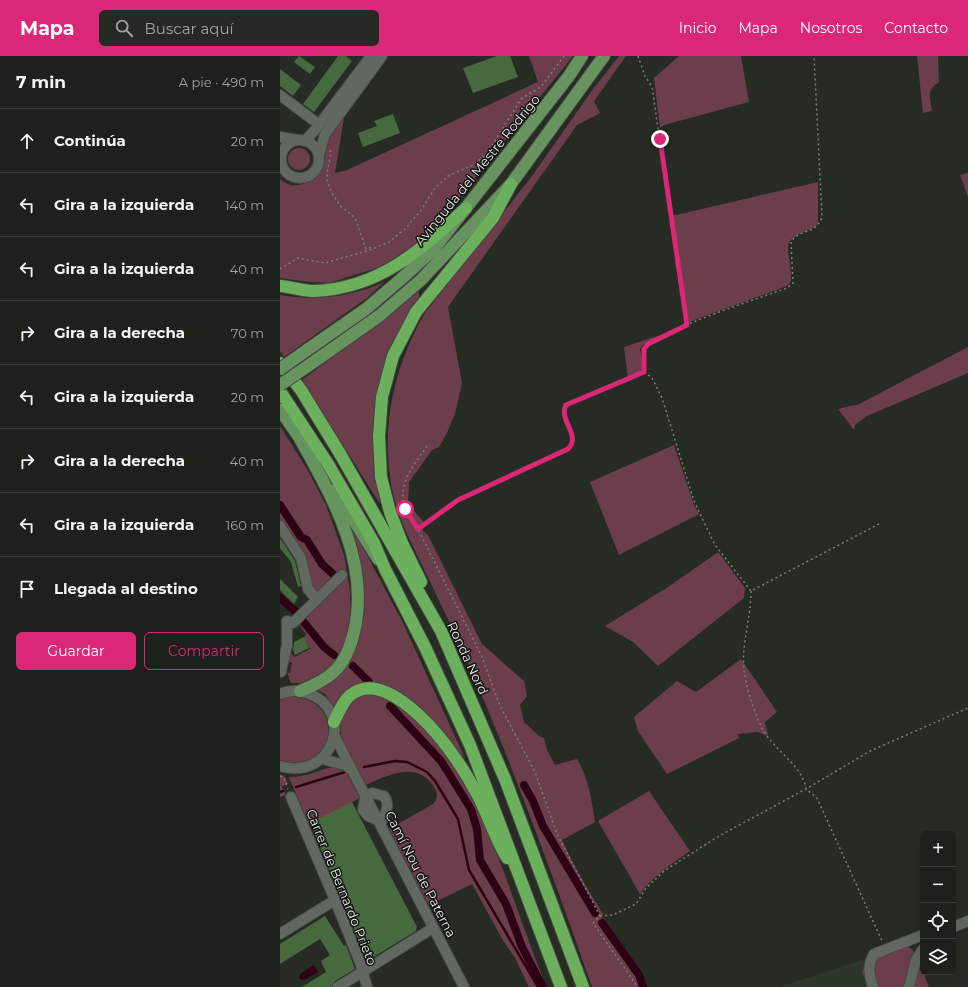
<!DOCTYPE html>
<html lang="es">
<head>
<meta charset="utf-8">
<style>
  body { margin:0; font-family:Montserrat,sans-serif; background:#252924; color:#f1f3f6 }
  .controls { position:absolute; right:12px; bottom:12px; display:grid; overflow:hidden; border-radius:6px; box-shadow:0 4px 16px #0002 }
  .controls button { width:36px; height:36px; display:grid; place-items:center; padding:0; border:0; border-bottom:1px solid #3a3e3a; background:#1c211b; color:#f1f3f6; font:20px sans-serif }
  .stop { position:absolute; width:12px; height:12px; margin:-9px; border:3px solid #db2777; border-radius:50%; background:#fff }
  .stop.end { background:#db2777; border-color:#fff; box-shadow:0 1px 4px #0008 }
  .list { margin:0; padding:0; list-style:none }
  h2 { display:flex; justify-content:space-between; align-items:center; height:52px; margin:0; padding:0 16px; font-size:17px }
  h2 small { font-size:13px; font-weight:400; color:#a0a3a3 }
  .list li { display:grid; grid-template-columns:26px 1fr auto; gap:12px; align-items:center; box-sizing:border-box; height:64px; padding:0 16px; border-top:1px solid #3a3e3a }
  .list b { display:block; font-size:15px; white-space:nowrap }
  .list em { font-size:13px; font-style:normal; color:#a0a3a3 }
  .actions { display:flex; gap:8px; padding:12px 16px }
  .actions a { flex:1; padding:9px 0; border:1px solid #db2777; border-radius:6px; text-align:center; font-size:14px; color:#db2777 }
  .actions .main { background:#db2777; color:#fff }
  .icon { flex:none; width:22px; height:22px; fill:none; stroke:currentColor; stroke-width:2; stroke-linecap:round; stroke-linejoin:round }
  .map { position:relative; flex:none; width:688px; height:931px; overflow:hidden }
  header { display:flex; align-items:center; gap:24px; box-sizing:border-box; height:56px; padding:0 20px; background:#db2777; color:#fff }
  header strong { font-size:19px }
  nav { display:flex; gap:22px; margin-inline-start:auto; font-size:14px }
  .search { width:280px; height:36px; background:#252924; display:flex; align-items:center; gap:10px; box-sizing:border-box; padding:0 14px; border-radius:6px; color:#a0a3a3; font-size:15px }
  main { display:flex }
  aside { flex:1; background:#1c211b }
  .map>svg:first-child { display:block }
  .built { fill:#2c372a }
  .green { fill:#6c3e4c }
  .water { fill:#2d0113 }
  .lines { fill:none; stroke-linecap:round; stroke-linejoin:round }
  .stream { stroke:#2d0113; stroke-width:2.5 }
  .canal { stroke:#2d0113; stroke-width:8 }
  .building { fill:#47693f }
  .minor-casing { stroke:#434841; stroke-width:12 }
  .major-casing { stroke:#434841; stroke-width:14 }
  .highway-casing { stroke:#434841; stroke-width:14 }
  .path { stroke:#7b8079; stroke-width:1.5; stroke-dasharray:2 3; stroke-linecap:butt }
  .minor { stroke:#60685f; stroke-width:10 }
  .major { stroke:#67935e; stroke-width:12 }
  .highway { stroke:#6caf5d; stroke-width:12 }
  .major-bridge-casing { stroke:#434841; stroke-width:14; stroke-linecap:butt }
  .major-bridge { stroke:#67935e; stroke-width:12 }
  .route { stroke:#db2777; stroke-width:5 }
  .labels { text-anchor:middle; stroke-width:3; stroke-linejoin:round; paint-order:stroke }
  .street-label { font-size:13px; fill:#e7ebe6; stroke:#111310 }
</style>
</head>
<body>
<header>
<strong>Mapa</strong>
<div class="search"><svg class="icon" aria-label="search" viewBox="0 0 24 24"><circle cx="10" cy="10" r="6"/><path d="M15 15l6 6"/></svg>Buscar aquí</div>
<nav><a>Inicio</a><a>Mapa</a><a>Nosotros</a><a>Contacto</a></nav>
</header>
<main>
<aside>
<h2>7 min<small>A pie · 490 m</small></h2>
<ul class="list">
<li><svg class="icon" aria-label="ahead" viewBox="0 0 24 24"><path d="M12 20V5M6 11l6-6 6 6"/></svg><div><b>Continúa</b></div><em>20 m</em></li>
<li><svg class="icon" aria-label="left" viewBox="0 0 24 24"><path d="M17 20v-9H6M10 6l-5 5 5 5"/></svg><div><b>Gira a la izquierda</b></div><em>140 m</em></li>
<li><svg class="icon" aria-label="left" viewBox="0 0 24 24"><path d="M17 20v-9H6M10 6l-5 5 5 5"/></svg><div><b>Gira a la izquierda</b></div><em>40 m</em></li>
<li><svg class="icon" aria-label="right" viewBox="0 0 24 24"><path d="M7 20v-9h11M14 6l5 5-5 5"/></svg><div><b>Gira a la derecha</b></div><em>70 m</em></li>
<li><svg class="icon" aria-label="left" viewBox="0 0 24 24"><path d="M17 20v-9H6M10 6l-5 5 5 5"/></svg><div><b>Gira a la izquierda</b></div><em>20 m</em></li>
<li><svg class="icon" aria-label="right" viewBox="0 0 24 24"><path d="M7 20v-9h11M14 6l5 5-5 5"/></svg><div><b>Gira a la derecha</b></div><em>40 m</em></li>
<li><svg class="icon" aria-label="left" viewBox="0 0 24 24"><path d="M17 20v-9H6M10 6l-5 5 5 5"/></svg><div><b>Gira a la izquierda</b></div><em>160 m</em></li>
<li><svg class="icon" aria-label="arrive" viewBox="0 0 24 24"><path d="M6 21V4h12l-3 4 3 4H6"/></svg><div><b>Llegada al destino</b></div></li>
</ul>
<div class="actions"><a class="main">Guardar</a><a>Compartir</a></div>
</aside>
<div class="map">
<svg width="688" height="931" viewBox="0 0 688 931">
  <rect width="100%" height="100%" fill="#262c24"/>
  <path class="built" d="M 585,903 L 585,912 L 590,931 L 500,931 Z"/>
  <path class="green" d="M 249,0 L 293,0 L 163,162 L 135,188 L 103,210 L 49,227 L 29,226 L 0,222 L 0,123 C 7,129 14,131 23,128 C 49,120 40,103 48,83 C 53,73 59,65 65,56 L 55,117 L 67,114 L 258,26 Z
    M 339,0 L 346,0 L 314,45 L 320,57 L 297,69 L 168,251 L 182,327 L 175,358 L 166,379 L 159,391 L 152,394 L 129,426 L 128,448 L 143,465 L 143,475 L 148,479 L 202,588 L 244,625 L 247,640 L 240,649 L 244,666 L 259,680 L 264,682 L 267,694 L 275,709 L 297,703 C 308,721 312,745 315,766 L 282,784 L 297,815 L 323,858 L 321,865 L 362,921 L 364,931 L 312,931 C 274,822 234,713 188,607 C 173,572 156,539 140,505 C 128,481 115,454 111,427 C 101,368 115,308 145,257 L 252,120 L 313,33 Z
    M 399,0 L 461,0 L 469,46 L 384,69 L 380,72 L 374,22 Z
    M 637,0 L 658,0 L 659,26 C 646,35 650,41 652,55 L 643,57 Z
    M8 103a11 11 0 1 1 22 0a11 11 0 1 1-22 0Z
    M 688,117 L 688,141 L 680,119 Z
    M 538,126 L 538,166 L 536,171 C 494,186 512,190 511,225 L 507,230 L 409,266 L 392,160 Z
    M 104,226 L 87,242 L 4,301 L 0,295 L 0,239 C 36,245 71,241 104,226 Z
    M 139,235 L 139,240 L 113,289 L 95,406 L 100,448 L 22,324 Z
    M 380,279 L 363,289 L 360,293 L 363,309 L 361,315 L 348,322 L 344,291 Z
    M 688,291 L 688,317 L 587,360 L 575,369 L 574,374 L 558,353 L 579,348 Z
    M 0,370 L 27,413 L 46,449 L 64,499 L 70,535 L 71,567 L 63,598 L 46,620 L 27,627 L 11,627 L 7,616 L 10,617 L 12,607 L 9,605 L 10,595 L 14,601 L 30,593 L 24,582 L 26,578 L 18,567 L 39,536 L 34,537 L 0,473 Z
    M 394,389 L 414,449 L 419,458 L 339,499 L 310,426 Z
    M 65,458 L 122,565 L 184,700 L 181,702 L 123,640 L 110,632 L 99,628 L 86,627 L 55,652 L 45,638 L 37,634 L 53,624 L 80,566 Z
    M 437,497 L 439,497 L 465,532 L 464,542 L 378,610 L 353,586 L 325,570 L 388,531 Z
    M 461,603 L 497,656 L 485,666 L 488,680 L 478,676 L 458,678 L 459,682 L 387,718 L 358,675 L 354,661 L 397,625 L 416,636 Z
    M 91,638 C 177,661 218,802 246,877 C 252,895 260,913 266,931 L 249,931 L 235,902 L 224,886 L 192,828 L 149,849 L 109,773 L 153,748 C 158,742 158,738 154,731 C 137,704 108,719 86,729 L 61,684 L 60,664 L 63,654 L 77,640 Z
    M 13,640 C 69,646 54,721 0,704 L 0,643 Z
    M 54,711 L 65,714 L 80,742 L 29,769 L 9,721 C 29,721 35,714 54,711 Z
    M 0,718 L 5,721 L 8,728 L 2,730 L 6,739 L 0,741 Z
    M 369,735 L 410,795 C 392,808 373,820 360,838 L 318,765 Z
    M 627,890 L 633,894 L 635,899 L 630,907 L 624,931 L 590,931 L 587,922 L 584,921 L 582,915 L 585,912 L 585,903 Z
    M 643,903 L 643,916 L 646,916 L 645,921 L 649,931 L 634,931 Z"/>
  <path class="water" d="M 34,909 L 38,916 L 24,924 L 19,923 L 20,918 Z"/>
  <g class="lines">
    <path class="stream" d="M 84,711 L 115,705 L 127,706 L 147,716 L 155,725 L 178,763 L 189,814 L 258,931
      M 16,731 L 65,716
      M 0,736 L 3,735"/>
    <path class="canal" d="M 0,449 L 21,481 L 27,484 L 42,508 L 54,519
      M 0,542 L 16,556
      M 22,564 L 44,591 L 54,599
      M 73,610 L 89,626
      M 110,650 L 161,705 L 191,753 L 197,773 L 200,804 L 226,848 L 242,891 L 263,931
      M 244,729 L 253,745 L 263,770 L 315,857
      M 322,867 L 359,919 L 363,931"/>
  </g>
  <path class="building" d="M 19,0 L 35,11 L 30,18 L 14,6 Z
    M 58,0 L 66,0 L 72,5 L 34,56 L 23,48 Z
    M 217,0 L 230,0 L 238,21 L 193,37 L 183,12 Z
    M 0,13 L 21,29 L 13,40 L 0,30 Z
    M 113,58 L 120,77 L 83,91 L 78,77 L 97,70 L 94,65 Z
    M 0,482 L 15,505 L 21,530 L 18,531 L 11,506 L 0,492 Z
    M 0,523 L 18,541 L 14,548 L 0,534 Z
    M 24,581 L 29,592 L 15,599 L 13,594 L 14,586 Z
    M 72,746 L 137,871 L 136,875 L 90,903 L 86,902 L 30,767 Z
    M 45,860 L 64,890 L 66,889 L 75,913 L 55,925 L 52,931 L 22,931 L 46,916 L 41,905 L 50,899 L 40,883 L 0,908 L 0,888 Z"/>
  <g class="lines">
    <g class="minor-casing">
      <path id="minor" d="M 0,39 L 33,64
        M 0,81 L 18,84
        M1 103a19 19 0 1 1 38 0a19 19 0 1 1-38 0Z
        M 25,85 L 35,74 L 91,0
        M 39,99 L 45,78 L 102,0
        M 0,470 L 21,502 L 28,533 L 37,544
        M 7,565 L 13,567 L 17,563 L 62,519
        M 1,616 L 7,589 L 7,565
        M 0,638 C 9,634 18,634 27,637 C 77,654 53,726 0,710
        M 54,679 L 184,931
        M 42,703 L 65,709 L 72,714
        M 11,741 L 55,844 L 81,909 L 87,931
        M 99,765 L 88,760 L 83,754 L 85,742 L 92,737 L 104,740 C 111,750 105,758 100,768
        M 673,871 L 688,865
        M 0,878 L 55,844
        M 58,931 L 153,872
        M 593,931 C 589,918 587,910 594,898 L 643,879
        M 629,931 L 636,904 L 643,893"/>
    </g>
    <g class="major-casing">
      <path id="major" d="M 27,294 L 86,253 L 120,224 L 153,194 L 289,20 L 302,0
        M 35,305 L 99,260 L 141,224 L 231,128 L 324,0
        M 0,354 L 22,385
        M 18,379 C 51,439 91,505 74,576 C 66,610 53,622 20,635
        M 55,434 L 98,503"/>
    </g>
    <g class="highway-casing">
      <path id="highway" d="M 0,230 C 11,231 23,235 33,235 C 99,233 141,194 186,152
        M 0,307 L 21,334 L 59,396 L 161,575 L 225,723 L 303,931
        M 0,335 L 48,408 L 94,487 L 105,513 L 145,591 L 190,689 L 281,931
        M 141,526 L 122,487 L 110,456 L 101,421 L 99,380 L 102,341 L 113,300 L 136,256 L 213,162 L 231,128
        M 54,666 C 59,656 63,644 72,638 C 105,614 157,675 173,699 C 182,711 190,725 197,738 C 208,759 215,782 227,802"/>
    </g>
    <path class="path" d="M 358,0 L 365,20 L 372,31 L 407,269
      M 50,94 L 51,97 L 47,117 L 47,124 L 51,135 L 60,150 L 75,162 L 86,193 L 92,191 L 92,193
      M 0,213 L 18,202 L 45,207 L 90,194 L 109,186 L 125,173 L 142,153 L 155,132 L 168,120 L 193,109 L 206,99 L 241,43 L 261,31 L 284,0
      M 364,316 L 372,322 L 382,342 L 414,445 L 435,489 L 471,535 L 599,468
      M 147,390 C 134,409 117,427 125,452 C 127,459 134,466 138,473 L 202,601 L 220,650 L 255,716 L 277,778 L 320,860 L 313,867 L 355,927 L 356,931
      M 138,473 L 178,444 L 288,393 C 302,380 278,364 285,349 L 364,316 C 364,310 362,298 364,292 C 371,277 486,240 507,232 L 513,227 L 511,186 C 519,172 535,180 542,161 L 534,0
      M 471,535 C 471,555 466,573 464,593 C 461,619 471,648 482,672 C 493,694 522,708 526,733 L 537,742 L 602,885
      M 0,720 L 4,722 L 8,733
      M 320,860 L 333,859 L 356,848 L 366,832 L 384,815 L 439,780 L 526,733 L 590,695 L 688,652"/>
    <use href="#minor" class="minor"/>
    <use href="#major" class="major"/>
    <use href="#highway" class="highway"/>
    <g class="major-bridge-casing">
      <path id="major-bridge" d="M 0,313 L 27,294
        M 0,329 L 35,305"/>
    </g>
    <use href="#major-bridge" class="major-bridge"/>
  </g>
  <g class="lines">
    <path class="route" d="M 125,453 L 138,473 L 178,444 L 288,393 C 302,380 278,364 286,349 L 364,316 L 364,293 L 368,288 L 407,269 L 380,83"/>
  </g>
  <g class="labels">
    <g class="street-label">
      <text transform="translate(197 114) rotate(-51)" y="5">Avinguda del Mestre Rodrigo</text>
      <text transform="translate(188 602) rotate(65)" y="5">Ronda Nord</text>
      <text transform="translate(141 818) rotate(63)" y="5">Camí Nou de Paterna</text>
      <text transform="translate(62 831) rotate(68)" y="5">Carrer de Bernardo Prieto</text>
    </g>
  </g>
</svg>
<div class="controls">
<button>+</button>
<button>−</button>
<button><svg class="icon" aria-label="locate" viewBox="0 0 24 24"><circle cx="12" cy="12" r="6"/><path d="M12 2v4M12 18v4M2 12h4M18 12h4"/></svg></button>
<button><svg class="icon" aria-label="layers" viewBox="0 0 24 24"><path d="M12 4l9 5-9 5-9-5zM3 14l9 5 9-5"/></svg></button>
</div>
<div class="stop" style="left:125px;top:453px"></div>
<div class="stop end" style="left:380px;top:83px"></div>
</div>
</main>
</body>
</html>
